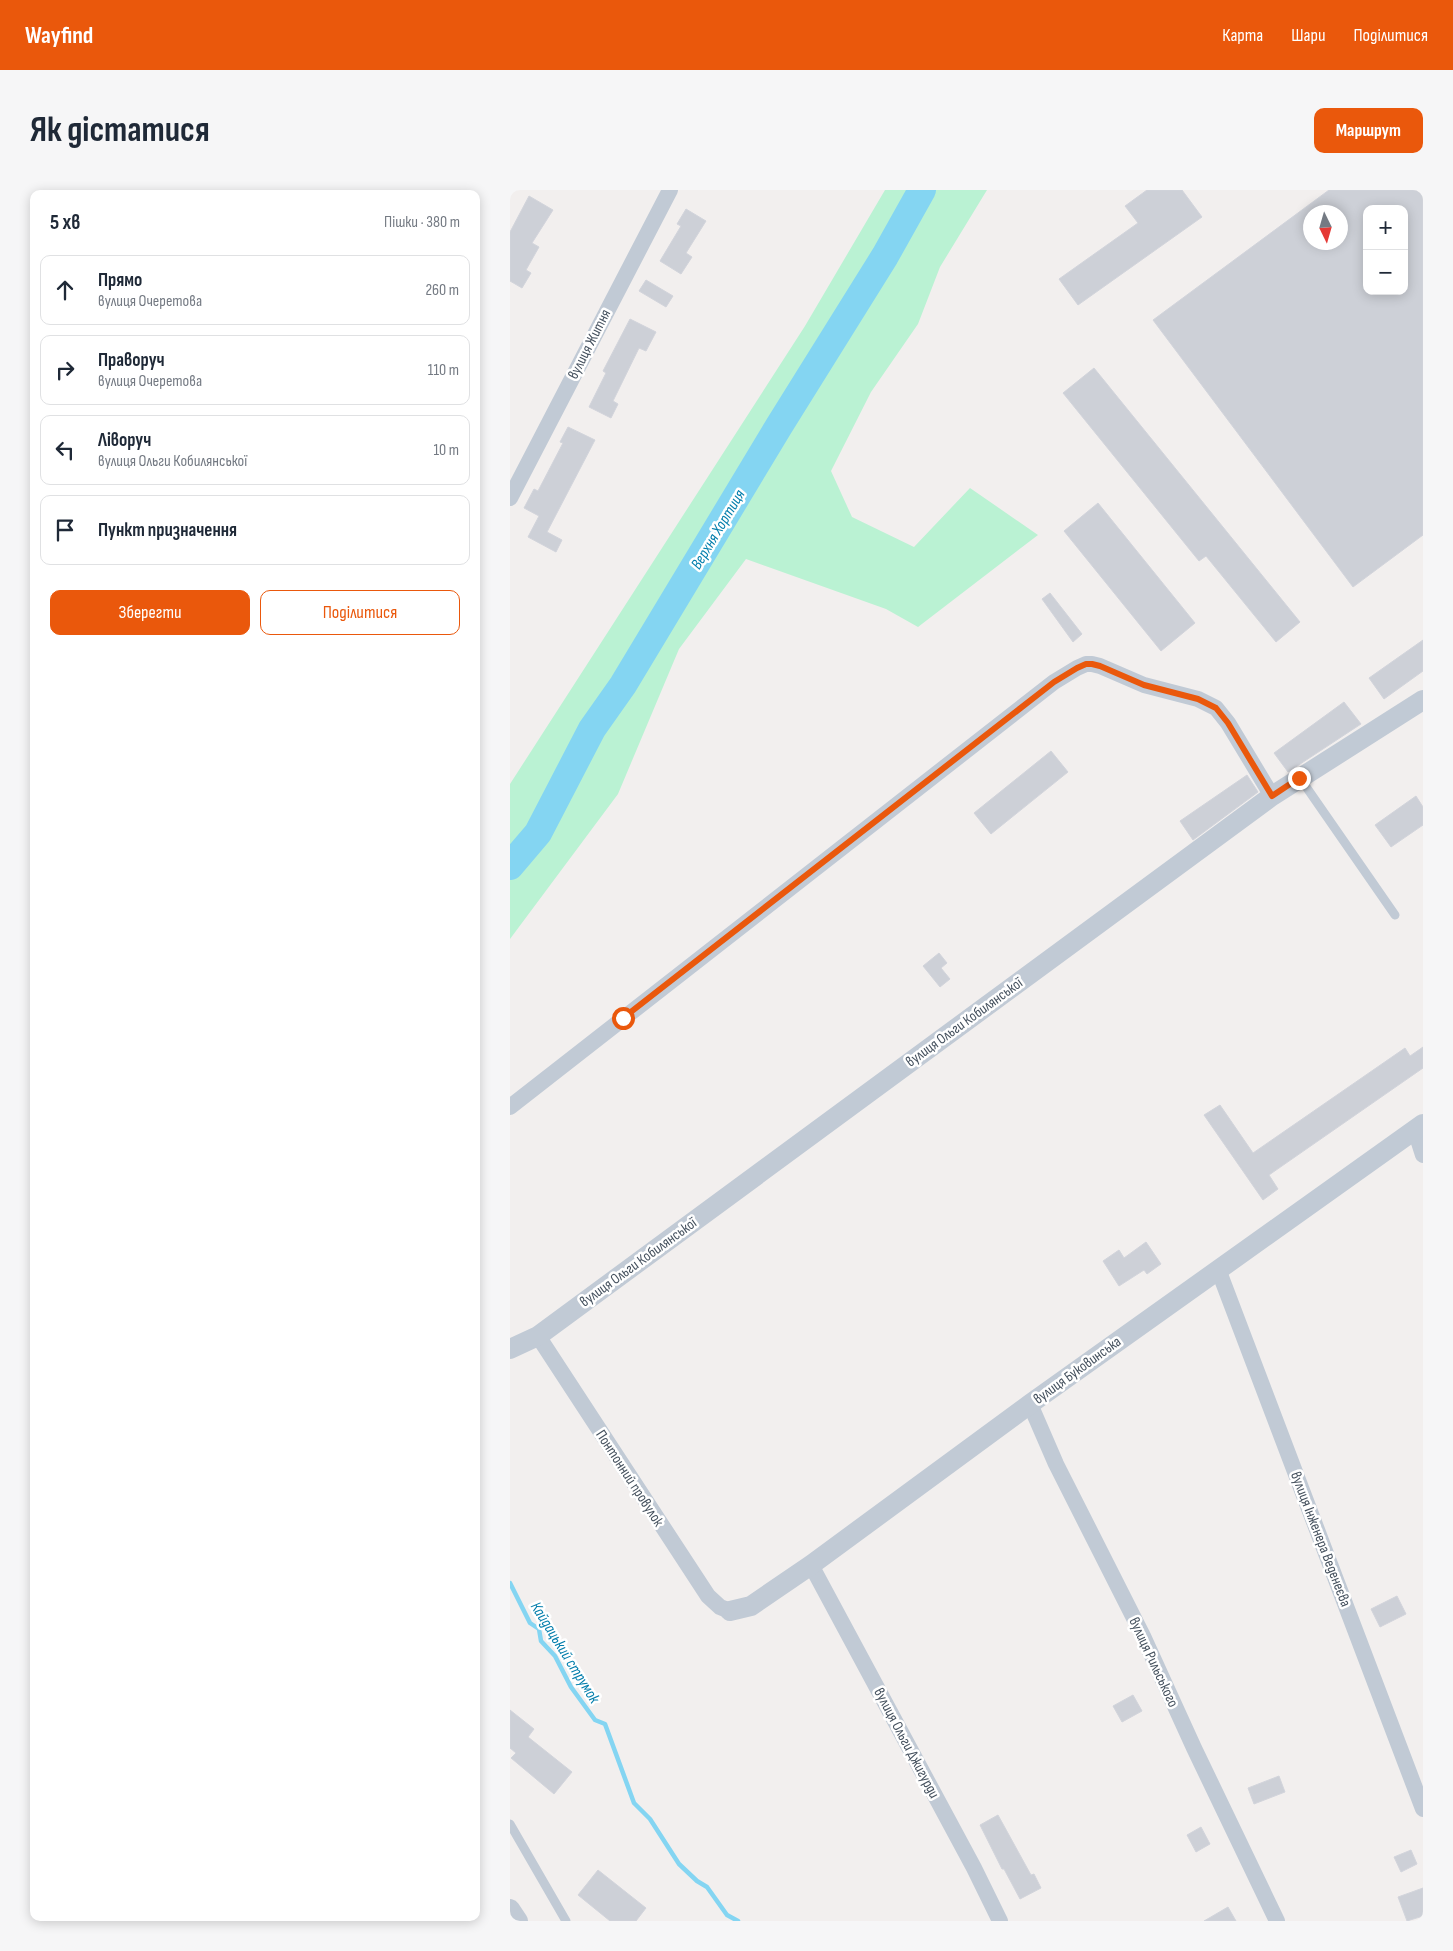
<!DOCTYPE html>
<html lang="uk">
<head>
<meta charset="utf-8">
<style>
  body { margin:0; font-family:"Sofia Sans Condensed",sans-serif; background:#f6f6f7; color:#1f2937 }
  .controls { position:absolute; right:15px; top:15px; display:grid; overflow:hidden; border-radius:10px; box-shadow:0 2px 12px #0003 }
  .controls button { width:45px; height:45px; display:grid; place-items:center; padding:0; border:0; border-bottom:1px solid #e0e1e3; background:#fff; color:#1f2937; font:25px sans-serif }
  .compass { position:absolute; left:793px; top:15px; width:45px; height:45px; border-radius:50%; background:#fff; box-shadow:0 2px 12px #0003; rotate:175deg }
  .stop { position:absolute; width:15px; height:15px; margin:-11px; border:4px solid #ea580c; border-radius:50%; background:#fff }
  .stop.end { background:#ea580c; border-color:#fff; box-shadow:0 1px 5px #0008 }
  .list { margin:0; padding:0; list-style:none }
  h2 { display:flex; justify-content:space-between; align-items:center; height:65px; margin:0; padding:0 20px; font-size:21px }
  h2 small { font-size:16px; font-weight:400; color:#747a83 }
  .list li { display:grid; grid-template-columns:32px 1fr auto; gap:15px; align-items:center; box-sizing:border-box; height:70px; margin:0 10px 10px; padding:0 10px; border:1px solid #e0e1e3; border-radius:10px }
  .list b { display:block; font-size:19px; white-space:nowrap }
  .list p { margin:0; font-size:16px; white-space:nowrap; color:#747a83 }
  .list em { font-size:16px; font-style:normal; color:#747a83 }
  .actions { display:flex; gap:10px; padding:15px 20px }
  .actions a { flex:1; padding:11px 0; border:1px solid #ea580c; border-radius:10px; text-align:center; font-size:18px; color:#ea580c }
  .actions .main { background:#ea580c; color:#fff }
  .icon { flex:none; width:28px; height:28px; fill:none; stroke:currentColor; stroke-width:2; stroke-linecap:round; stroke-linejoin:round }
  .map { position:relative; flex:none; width:913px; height:1731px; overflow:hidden; border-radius:10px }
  header { display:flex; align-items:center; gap:30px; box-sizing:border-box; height:70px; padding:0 25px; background:#ea580c; color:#fff }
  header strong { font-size:24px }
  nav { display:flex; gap:28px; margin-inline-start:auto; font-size:18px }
  .intro { display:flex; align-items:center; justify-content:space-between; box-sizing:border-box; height:120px; padding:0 30px }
  h1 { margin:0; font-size:35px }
  .button { padding:12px 22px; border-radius:10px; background:#ea580c; color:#fff; font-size:18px; font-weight:700 }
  main { display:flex; gap:30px; padding:0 30px }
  aside { flex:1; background:#fff; border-radius:10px; box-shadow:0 2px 12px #0003 }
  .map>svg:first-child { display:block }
  .green { fill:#baf2d3 }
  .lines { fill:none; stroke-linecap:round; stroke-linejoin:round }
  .stream { stroke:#84d5f2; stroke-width:4.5 }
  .river { stroke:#84d5f2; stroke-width:28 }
  .building { fill:#cdd0d7; stroke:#d2d4db; fill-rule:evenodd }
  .service { stroke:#c1cad5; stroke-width:9 }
  .minor { stroke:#c1cad5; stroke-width:16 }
  .tertiary { stroke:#c1cad5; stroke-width:20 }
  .route { stroke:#ea580c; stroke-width:6 }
  .labels { text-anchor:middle; stroke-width:5; stroke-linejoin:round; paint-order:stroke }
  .street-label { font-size:15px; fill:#45515e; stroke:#fff }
  .water-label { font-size:16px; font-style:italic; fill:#037eac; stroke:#fff }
</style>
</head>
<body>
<header>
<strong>Wayfind</strong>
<nav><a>Карта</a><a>Шари</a><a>Поділитися</a></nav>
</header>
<div class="intro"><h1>Як дістатися</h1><a class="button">Маршрут</a></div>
<main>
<aside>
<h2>5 хв<small>Пішки · 380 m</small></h2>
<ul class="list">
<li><svg class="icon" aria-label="ahead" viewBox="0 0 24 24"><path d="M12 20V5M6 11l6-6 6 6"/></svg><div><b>Прямо</b><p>вулиця Очеретова</p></div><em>260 m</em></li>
<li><svg class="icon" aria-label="right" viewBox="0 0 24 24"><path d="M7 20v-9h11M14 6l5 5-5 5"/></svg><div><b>Праворуч</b><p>вулиця Очеретова</p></div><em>110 m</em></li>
<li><svg class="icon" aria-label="left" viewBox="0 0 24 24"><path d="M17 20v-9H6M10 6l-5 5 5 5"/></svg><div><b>Ліворуч</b><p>вулиця Ольги Кобилянської</p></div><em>10 m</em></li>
<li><svg class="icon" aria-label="arrive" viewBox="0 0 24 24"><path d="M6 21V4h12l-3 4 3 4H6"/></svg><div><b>Пункт призначення</b></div></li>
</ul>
<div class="actions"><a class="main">Зберегти</a><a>Поділитися</a></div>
</aside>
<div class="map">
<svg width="913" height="1731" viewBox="0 0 913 1731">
  <rect width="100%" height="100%" fill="#f2efee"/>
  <path class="green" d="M 375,0 L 477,0 L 430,77 L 408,134 L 361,202 L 321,281 L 342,327 L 404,357 L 460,298 L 528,345 L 408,437 L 376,419 L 236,369 L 169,459 L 108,604 L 0,749 L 0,594 L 295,136 Z"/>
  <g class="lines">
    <path class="stream" d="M 0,1393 L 20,1433 L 29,1439 L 31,1451 L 45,1466 L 61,1497 L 85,1530 L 95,1534 L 124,1613 L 140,1629 L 169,1674 L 187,1691 L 197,1697 L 217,1725 L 228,1731"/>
    <path class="river" d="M 0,676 L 28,643 L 82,539 L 113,495 L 269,236 L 375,66 L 412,0"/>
  </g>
  <path class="building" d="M 637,0 L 672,0 L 692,27 L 568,115 L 549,89 L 628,33 L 615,16 Z
    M 819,0 L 913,0 L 913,345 L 843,397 L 643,130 ZM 857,19 L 894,19 L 894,101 L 857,101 ZM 800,22 L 830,22 L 830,52 L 800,52 Z
    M 19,6 L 43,20 L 22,53 L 29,57 L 16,80 L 21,83 L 12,98 L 0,91 L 0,42 Z
    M 176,19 L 196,31 L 176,63 L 182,67 L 171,84 L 150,71 L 171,36 L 167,34 Z
    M 136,90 L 163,106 L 156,117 L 129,101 Z
    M 120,129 L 146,142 L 136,161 L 129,158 L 103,211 L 108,214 L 101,228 L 79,217 L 96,183 L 93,181 Z
    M 584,178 L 790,432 L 766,452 L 696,366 L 689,371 L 553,203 Z
    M 58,237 L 85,250 L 37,342 L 52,350 L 46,362 L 18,347 L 29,326 L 14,318 L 24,299 L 28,301 L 53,253 L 50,252 Z
    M 588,313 L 685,433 L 651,461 L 554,341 Z
    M 540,403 L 572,444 L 563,452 L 532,409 Z
    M 913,450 L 913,481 L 874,509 L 859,488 Z
    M 834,512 L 851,534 L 778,582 L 764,563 Z
    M 541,561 L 558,582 L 481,644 L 464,623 Z
    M 737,585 L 748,602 L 683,650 L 670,631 Z
    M 906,606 L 913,617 L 913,635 L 881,657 L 865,635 Z
    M 429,763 L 437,773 L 431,778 L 440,789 L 430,797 L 413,776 Z
    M 913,857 L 913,878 L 759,985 L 768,999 L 753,1010 L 694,925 L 710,915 L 743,963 L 895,858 L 900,866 Z
    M 636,1052 L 651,1074 L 637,1084 L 634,1080 L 609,1096 L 593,1071 L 609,1060 L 614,1068 Z
    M 887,1406 L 896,1424 L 870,1437 L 861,1419 Z
    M 623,1505 L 632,1521 L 612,1532 L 603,1516 Z
    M 0,1520 L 24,1539 L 18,1547 L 62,1582 L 44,1604 L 1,1568 L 6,1563 L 0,1558 Z
    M 769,1586 L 775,1602 L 744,1614 L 738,1598 Z
    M 488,1625 L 521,1685 L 524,1684 L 531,1698 L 510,1709 L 494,1679 L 492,1679 L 470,1635 Z
    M 691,1637 L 700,1654 L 686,1662 L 677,1645 Z
    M 901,1660 L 907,1674 L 891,1682 L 884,1667 Z
    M 88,1680 L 136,1718 L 126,1731 L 100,1731 L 68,1705 Z
    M 913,1698 L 913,1726 L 897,1731 L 888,1707 Z
    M 718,1717 L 726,1731 L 694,1731 Z"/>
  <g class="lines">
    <path class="service" d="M 790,588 L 885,725
      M 0,1634 L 56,1731"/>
    <path class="minor" d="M 0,308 L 160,0
      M 0,917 L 544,492 L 567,478 L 576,474 L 582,474 L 590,476 L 634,495 L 688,509 L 706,518 L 718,533 L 762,606
      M 905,940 L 913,965
      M 708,1079 L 913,1619
      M 28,1146 L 198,1406 L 210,1417 L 220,1421
      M 520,1214 L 546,1274 L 633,1446 L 684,1558 L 767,1731
      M 301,1375 L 464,1678 L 490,1731"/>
    <path class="tertiary" d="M 0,1159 L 28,1146 L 762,606 L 913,510
      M 220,1421 L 241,1416 L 301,1375 L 520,1214 L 913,934
      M 0,1719 L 8,1731"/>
  </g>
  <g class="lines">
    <path class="route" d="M 113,828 L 544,492 L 567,478 L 576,474 L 582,474 L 590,476 L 634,495 L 688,509 L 706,518 L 718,533 L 762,606 L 789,588"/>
  </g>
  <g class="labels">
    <g class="street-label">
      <text transform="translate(79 154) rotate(-63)" y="5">вулиця Житня</text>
      <text transform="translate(454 832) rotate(-36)" y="5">вулиця Ольги Кобилянської</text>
      <text transform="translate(128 1072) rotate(-36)" y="5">вулиця Ольги Кобилянської</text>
      <text transform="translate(567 1180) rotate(-36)" y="5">вулиця Буковинська</text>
      <text transform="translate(120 1288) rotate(57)" y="5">Понтонний провулок</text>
      <text transform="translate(811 1349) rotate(69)" y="5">вулиця Інженера Веденеєва</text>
      <text transform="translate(644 1472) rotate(65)" y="5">вулиця Рильського</text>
      <text transform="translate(397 1553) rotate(62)" y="5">вулиця Ольги Джигурди</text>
    </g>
    <g class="water-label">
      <text transform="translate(207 339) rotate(-59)" y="6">Верхня Хортиця</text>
      <text transform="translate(56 1462) rotate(58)" y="6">Кайдацький струмок</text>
    </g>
  </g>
</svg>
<div class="controls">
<button>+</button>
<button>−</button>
</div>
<svg class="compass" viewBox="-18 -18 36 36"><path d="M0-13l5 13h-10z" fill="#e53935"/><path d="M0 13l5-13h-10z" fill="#747a83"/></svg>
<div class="stop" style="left:113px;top:828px"></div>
<div class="stop end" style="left:789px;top:588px"></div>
</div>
</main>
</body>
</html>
